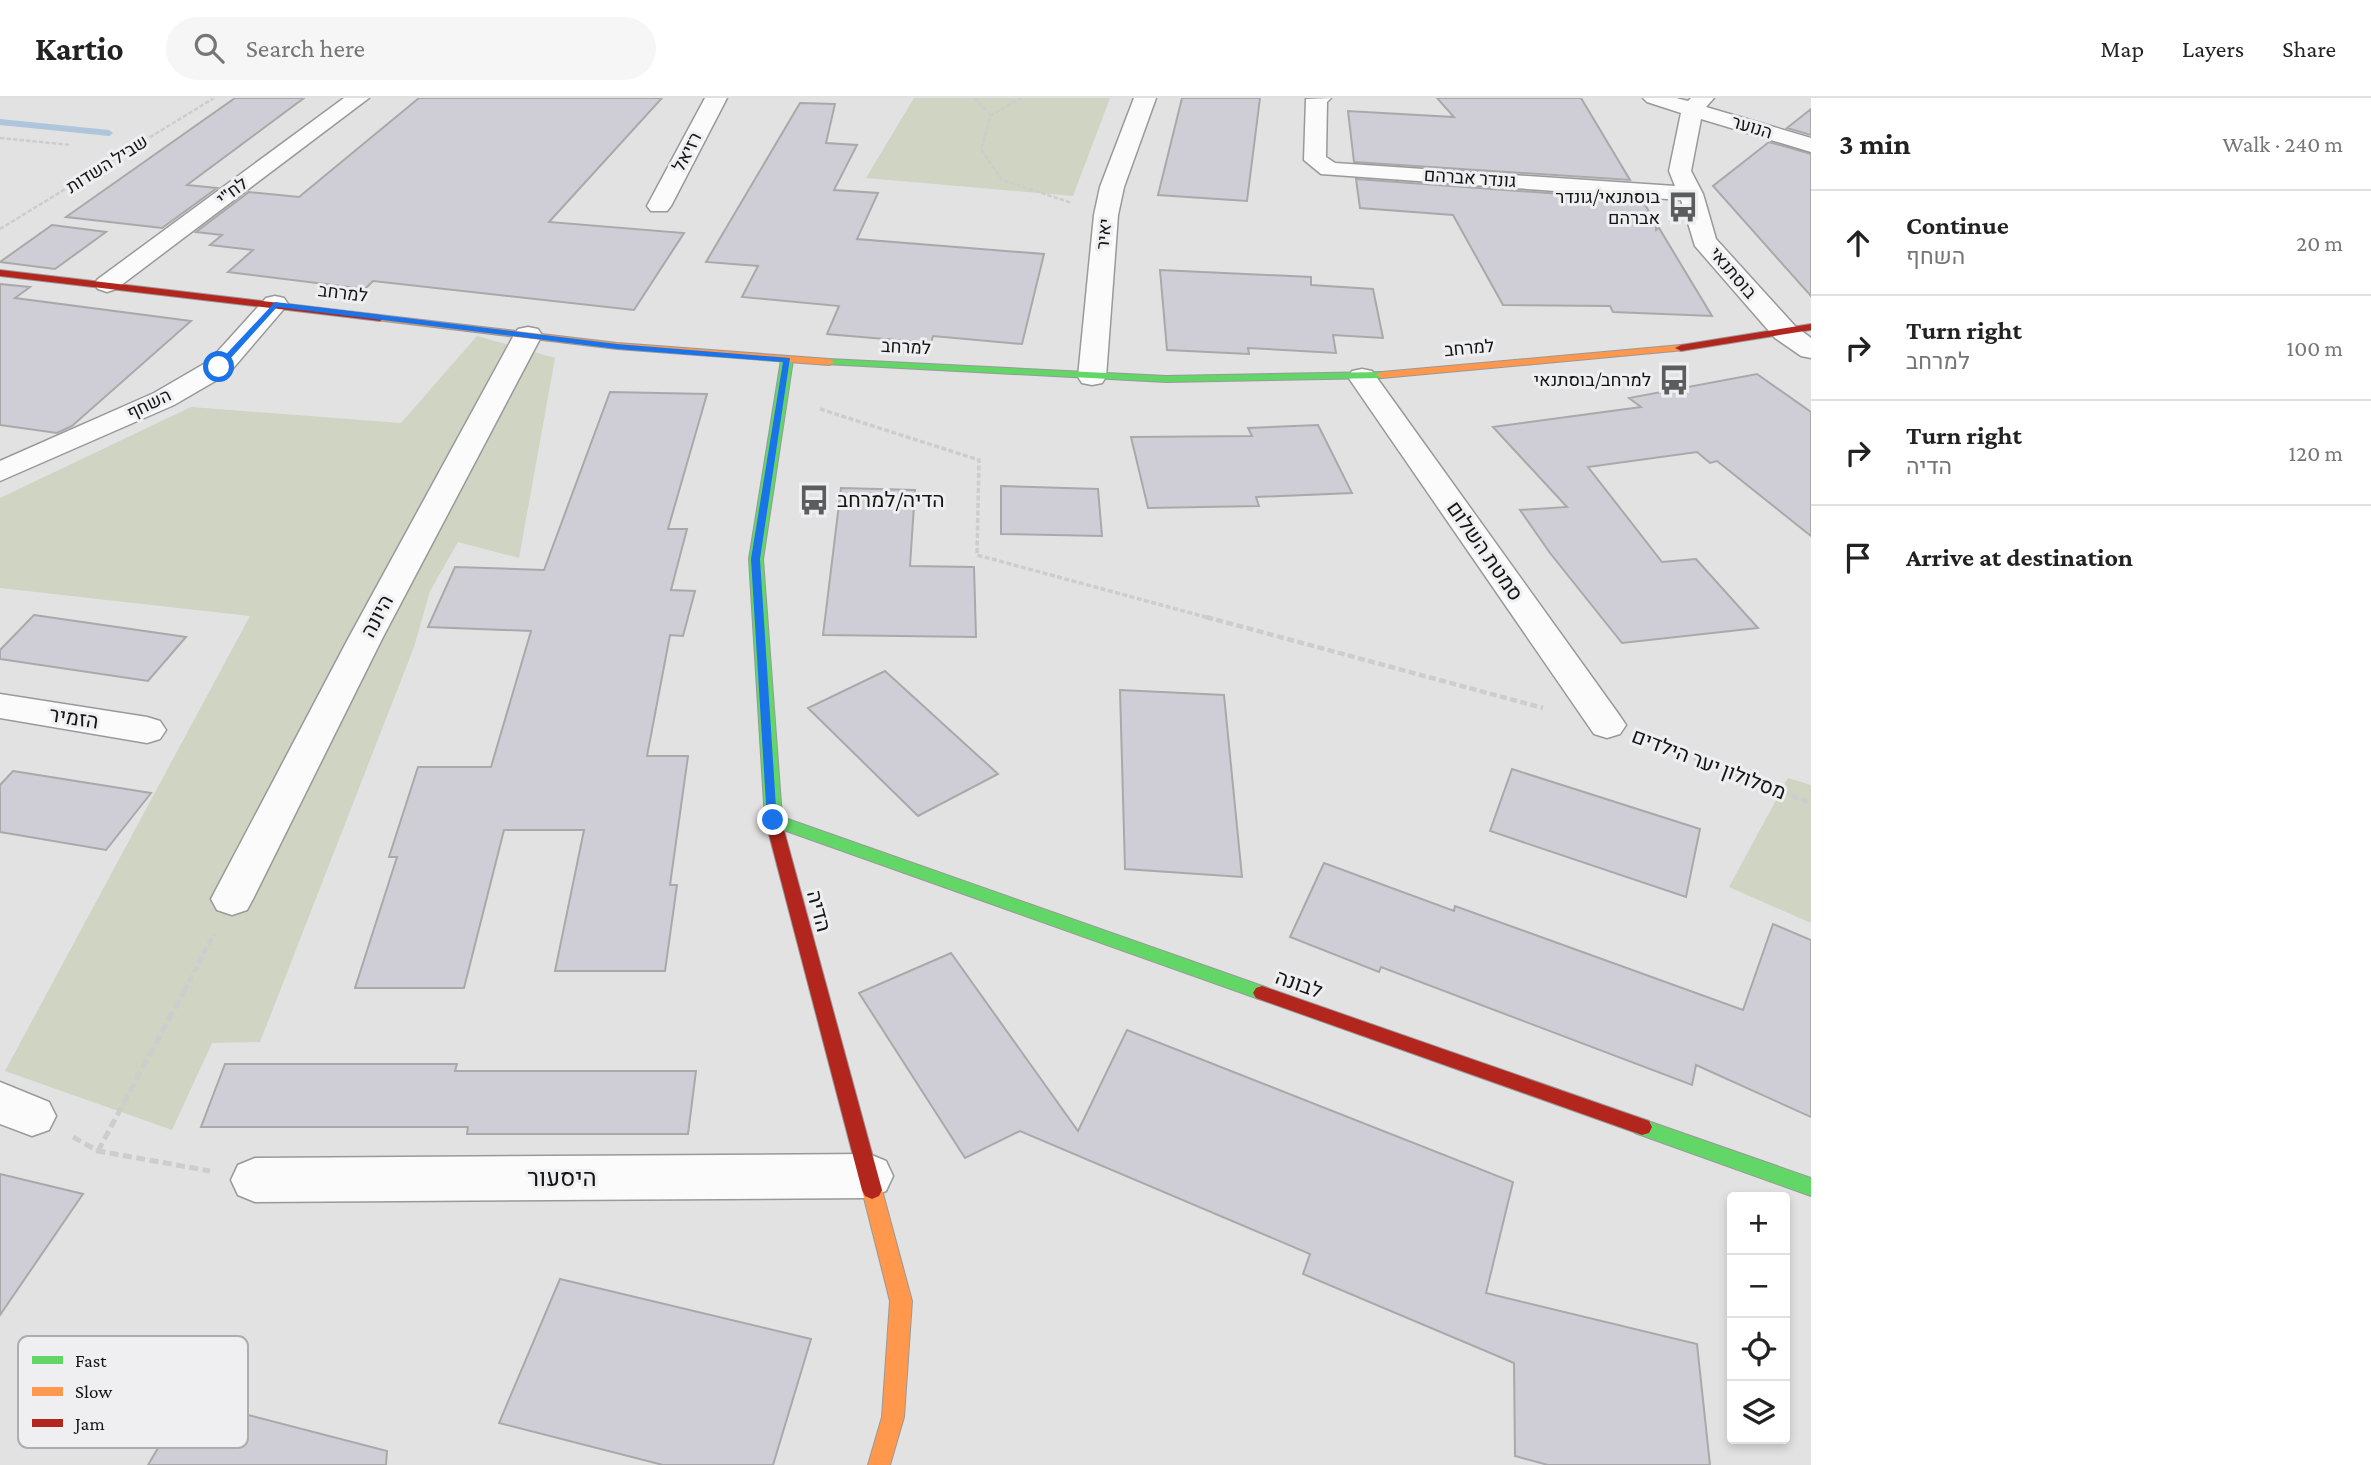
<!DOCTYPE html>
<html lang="en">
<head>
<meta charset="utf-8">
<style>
  body { margin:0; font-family:"Crimson Pro",Heebo,serif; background:#f6f6f6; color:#222 }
  .controls { position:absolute; right:21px; bottom:21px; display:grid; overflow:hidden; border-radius:7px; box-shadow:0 4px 10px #0003 }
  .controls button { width:63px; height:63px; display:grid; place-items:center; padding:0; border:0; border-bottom:2px solid #e0e0e0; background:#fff; color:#222; font:35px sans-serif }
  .stop { position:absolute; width:21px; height:21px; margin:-16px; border:5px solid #1a73e8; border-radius:50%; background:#fff }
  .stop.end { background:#1a73e8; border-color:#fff; box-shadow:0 2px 7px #0008 }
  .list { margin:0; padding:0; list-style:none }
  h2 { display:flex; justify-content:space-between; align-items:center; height:91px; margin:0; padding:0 28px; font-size:30px }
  h2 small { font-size:23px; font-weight:400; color:#767676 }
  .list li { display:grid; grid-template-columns:46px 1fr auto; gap:21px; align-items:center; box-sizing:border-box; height:105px; padding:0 28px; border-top:2px solid #e0e0e0 }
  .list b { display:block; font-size:26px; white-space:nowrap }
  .list p { margin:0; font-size:23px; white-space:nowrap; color:#767676 }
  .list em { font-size:23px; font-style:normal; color:#767676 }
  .icon { flex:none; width:38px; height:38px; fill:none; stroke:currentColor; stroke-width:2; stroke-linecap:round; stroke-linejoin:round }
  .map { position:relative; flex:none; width:1811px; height:1367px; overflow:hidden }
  header { display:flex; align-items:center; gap:42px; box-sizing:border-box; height:98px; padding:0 35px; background:#fff; border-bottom:2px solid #e0e0e0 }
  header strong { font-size:33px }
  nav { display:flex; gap:38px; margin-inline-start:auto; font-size:24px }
  .search { width:490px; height:63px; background:#f6f6f6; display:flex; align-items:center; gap:18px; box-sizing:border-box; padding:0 24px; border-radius:38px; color:#767676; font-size:26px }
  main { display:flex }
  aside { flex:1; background:#fff }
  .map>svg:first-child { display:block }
  .green { fill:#cfd4c3 }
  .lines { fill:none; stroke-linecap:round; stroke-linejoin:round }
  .stream { fill:#afc5dc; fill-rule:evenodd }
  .building { fill:#cfcdd6; stroke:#a9a9aa; stroke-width:2 }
  .street-casing { stroke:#999; stroke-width:3 }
  .fast-casing { stroke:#999; stroke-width:2 }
  .slow-casing { stroke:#999; stroke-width:2 }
  .jam-casing { stroke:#999; stroke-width:2 }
  .path-far3 { stroke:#cdcdcd; stroke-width:2.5; stroke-dasharray:4.5 2; stroke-linecap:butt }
  .path-far2 { stroke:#cdcdcd; stroke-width:3.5; stroke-dasharray:5 2.5; stroke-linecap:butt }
  .path-far1 { stroke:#cdcdcd; stroke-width:4.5; stroke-dasharray:7 3.5; stroke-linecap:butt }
  .path { stroke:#cdcdcd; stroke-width:5; stroke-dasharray:9 4.5; stroke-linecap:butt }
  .street { fill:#fbfbfb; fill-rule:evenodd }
  .fast { fill:#63d668; fill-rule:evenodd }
  .slow { fill:#ff974d; fill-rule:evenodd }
  .jam { fill:#b3261e; fill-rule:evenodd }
  .route { fill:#1a73e8 }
  .labels { text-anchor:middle; stroke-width:6; stroke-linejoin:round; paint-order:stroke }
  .far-street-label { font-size:18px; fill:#131414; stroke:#efeff1 }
  .far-poi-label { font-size:18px; fill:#131414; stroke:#efeff1; text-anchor:end }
  .poi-label { font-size:21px; fill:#131414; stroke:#efeff1; text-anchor:start }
  .street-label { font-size:21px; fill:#131414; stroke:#efeff1 }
  .near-street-label { font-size:24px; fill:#131414; stroke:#efeff1 }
  .key { fill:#efeff1; stroke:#adadaf; stroke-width:2 }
  .key-label { font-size:19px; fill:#131414 }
</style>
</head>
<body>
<header>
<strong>Kartio</strong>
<div class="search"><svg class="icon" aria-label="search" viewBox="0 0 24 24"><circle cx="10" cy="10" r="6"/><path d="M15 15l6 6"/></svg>Search here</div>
<nav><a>Map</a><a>Layers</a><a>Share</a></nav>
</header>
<main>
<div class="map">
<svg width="1811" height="1367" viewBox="0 0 1811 1367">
  <rect width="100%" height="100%" fill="#e2e2e3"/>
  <path class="green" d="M 914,0 L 1110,0 L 1073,98 L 866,80 Z
    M 477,238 L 555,260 L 519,460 L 458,444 L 430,493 L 414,549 L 260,944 L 212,945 L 172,1032 L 5,973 L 250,518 L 0,490 L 0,400 L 191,309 L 401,325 Z
    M 1788,680 L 1811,687 L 1811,825 L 1729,789 Z"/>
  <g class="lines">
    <path class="stream" d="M 0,21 L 109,32 L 113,35 L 109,38 L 0,27 Z"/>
  </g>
  <path class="building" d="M 235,0 L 304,0 L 187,87 L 217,90 L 162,130 L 66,119 Z
    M 419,0 L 662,0 L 549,124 L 684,135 L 634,212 L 373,183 L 365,191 L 228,174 L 253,152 L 210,147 L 222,137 L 196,134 L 249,94 L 299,99 Z
    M 1182,0 L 1260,0 L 1247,103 L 1158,97 Z
    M 1437,0 L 1581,0 L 1630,82 L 1354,64 L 1348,13 L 1454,19 Z
    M 800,5 L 835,6 L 826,45 L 857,47 L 834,92 L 878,95 L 857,141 L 1044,156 L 1022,246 L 933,238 L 931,245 L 827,236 L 839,208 L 742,199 L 758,168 L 706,164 Z
    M 1811,11 L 1811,37 L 1787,30 Z
    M 1769,44 L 1811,56 L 1811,198 L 1713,88 Z
    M 1356,81 L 1642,102 L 1656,125 L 1656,132 L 1659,130 L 1712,218 L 1613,214 L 1610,208 L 1503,207 L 1453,117 L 1360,110 Z
    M 52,127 L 106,134 L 55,171 L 0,164 Z
    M 1160,172 L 1311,179 L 1311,187 L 1373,191 L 1383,240 L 1333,237 L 1336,255 L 1248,250 L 1249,256 L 1167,252 Z
    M 0,186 L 30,189 L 15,200 L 191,223 L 72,328 L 57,335 L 0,327 Z
    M 1757,276 L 1811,314 L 1811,438 L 1717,363 L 1710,365 L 1697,354 L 1588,369 L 1662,464 L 1696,461 L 1758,530 L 1622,545 L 1550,455 L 1520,412 L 1567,409 L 1493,329 L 1641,309 L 1629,300 Z
    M 610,294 L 707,296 L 668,431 L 687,431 L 671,492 L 695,493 L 683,538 L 670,537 L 647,658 L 688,658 L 670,787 L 677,787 L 665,873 L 555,873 L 584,732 L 504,732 L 464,890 L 355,890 L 397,759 L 389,759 L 418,669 L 491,669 L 531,533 L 428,529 L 455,469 L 544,472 Z
    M 1318,327 L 1352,395 L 1256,399 L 1259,408 L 1148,410 L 1131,339 L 1252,338 L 1248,330 Z
    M 1001,388 L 1098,391 L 1102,438 L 1001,436 Z
    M 841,390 L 915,392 L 910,468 L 974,469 L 976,539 L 823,537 Z
    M 34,517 L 186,539 L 148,583 L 0,561 L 0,552 Z
    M 885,573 L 998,676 L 918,718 L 808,610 Z
    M 1120,592 L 1224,597 L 1242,779 L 1125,771 Z
    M 1512,671 L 1700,731 L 1686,799 L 1490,733 Z
    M 13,673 L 151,695 L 106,752 L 0,734 L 0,687 Z
    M 1324,765 L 1454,813 L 1455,808 L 1743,912 L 1773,826 L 1811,842 L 1811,1019 L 1696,967 L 1692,987 L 1381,869 L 1379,874 L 1290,839 Z
    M 951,855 L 1078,1033 L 1127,932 L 1513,1084 L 1486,1195 L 1697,1246 L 1710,1367 L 1548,1367 L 1515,1358 L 1514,1265 L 1303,1176 L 1310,1156 L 1020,1033 L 965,1060 L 859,895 Z
    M 225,966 L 457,966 L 455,973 L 696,973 L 688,1036 L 467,1036 L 468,1029 L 201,1029 Z
    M 0,1076 L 83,1096 L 0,1217 Z
    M 560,1181 L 811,1241 L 773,1367 L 663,1367 L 499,1325 Z
    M 187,1301 L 387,1353 L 386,1367 L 148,1367 Z"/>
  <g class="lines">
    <g class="street-casing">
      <path id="street" d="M 344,0 L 369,0 L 116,191 L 107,194 L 98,191 L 94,186 L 98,181 Z
        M 705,0 L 727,0 L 671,108 L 667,113 L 651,113 L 647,108 Z
        M 1134,0 L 1156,0 L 1124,89 L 1118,117 L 1106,279 L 1102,285 L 1092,287 L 1082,285 L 1078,279 L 1094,117 L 1100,89 Z
        M 1331,0 L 1327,4 L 1326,59 L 1335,65 L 1675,88 L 1669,73 L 1681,15 L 1647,4 L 1643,0 L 1676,0 L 1688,3 L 1691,0 L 1714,0 L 1706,9 L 1811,40 L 1811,54 L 1701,21 L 1691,73 L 1703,96 L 1716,141 L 1795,228 L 1811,240 L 1811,260 L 1801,258 L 1775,240 L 1695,148 L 1681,102 L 1321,76 L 1304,62 L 1306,1 Z
        M 275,198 L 284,200 L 288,206 L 229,275 L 174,307 L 0,383 L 0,363 L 154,295 L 209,263 L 266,200 Z
        M 528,229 L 538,231 L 542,237 L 382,541 L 253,801 L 247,812 L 232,817 L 217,812 L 211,801 L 348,541 L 514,237 L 518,231 Z
        M 1362,271 L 1372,273 L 1620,618 L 1626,627 L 1620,636 L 1607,640 L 1594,636 L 1348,279 L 1352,273 Z
        M 0,596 L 147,619 L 160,623 L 166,632 L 160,641 L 147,645 L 0,620 Z
        M 0,984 L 49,1004 L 56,1018 L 49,1032 L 32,1038 L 0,1026 Z
        M 869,1056 L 886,1063 L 893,1078 L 886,1093 L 869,1100 L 255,1104 L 238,1097 L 231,1082 L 238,1067 L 255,1060 Z"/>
    </g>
    <g class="fast-casing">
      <path id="fast" d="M 787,259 L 793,262 L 763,461 L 782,719 L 1268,890 L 1271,895 L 1268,900 L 1262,902 L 1256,900 L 778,730 L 768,729 L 765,722 L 749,461 L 781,262 Z
        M 829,261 L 1166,278 L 1382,274 L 1388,277 L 1382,280 L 1166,284 L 825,266 L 825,262 Z
        M 1642,1021 L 1811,1080 L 1811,1098 L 1635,1035 L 1632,1029 L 1635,1023 Z"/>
    </g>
    <g class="slow-casing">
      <path id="slow" d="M 380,217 L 617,245 L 829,261 L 835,264 L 829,267 L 617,251 L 376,222 L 375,220 Z
        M 1681,247 L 1687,250 L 1685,252 L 1382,280 L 1376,277 L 1382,274 Z
        M 872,1083 L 879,1086 L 882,1092 L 912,1203 L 904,1319 L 890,1367 L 868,1367 L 882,1319 L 890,1203 L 862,1092 L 865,1086 Z"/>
    </g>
    <g class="jam-casing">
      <path id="jam" d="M 0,172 L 380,217 L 385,220 L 380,223 L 0,178 Z
        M 1811,226 L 1811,232 L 1681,253 L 1675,250 L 1681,247 Z
        M 774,719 L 780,721 L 782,725 L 882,1092 L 879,1098 L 872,1101 L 865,1098 L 862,1092 L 766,725 L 768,721 Z
        M 1262,888 L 1649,1023 L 1652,1029 L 1649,1035 L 1642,1037 L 1256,900 L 1253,895 L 1256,890 Z"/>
    </g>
    <path class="path-far3" d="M 974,0 L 991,17
      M 1022,0 L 991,17 L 981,51 L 1002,82 L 1072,105
      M 0,40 L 71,47
      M 0,131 L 214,0"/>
    <path class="path-far2" d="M 820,311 L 979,362 L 977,457 L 1213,521"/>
    <path class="path-far1" d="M 1206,519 L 1543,610
      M 1645,641 L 1811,705
      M 184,893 L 214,836"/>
    <path class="path" d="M 73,1039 L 98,1053 L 210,1073
      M 98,1053 L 185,891"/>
    <use href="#street" class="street"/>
    <use href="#fast" class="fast"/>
    <use href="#slow" class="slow"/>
    <use href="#jam" class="jam"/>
  </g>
  <path class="route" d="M 275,204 L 617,246 L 790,260 L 760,461 L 777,725 L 773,726 L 767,722 L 751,461 L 783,264 L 617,251 L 277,209 L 221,271 L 216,271 L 216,267 Z"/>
  <defs>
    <g id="bus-bare" transform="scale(2.415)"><path d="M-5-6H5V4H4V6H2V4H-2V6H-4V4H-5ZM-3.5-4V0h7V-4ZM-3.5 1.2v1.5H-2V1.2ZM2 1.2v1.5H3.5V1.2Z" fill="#5b5c5c" stroke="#efeff1" stroke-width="2.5" paint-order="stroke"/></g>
  </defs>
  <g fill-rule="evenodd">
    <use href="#bus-bare" x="1683" y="109"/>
    <use href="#bus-bare" x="1674" y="282"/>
    <use href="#bus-bare" x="814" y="402"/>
  </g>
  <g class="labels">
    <g class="far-street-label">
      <text transform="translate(1752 29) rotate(17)" y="6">הנוער</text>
      <text transform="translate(687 54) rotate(-62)" y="6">רזיאל</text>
      <text transform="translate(107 66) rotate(-32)" y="6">שביל השדות</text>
      <text transform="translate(1470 80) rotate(4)" y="6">גונדר אברהם</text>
      <text transform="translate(232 93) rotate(-37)" y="6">לח"י</text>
      <text transform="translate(1104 136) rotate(-84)" y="6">יאיר</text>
      <text transform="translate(1733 175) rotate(49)" y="6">בוסתנאי</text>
      <text transform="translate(343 195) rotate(7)" y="6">למרחב</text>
      <text transform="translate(906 249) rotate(3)" y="6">למרחב</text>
      <text transform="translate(1469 250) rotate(-5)" y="6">למרחב</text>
      <text transform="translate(149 306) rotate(-26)" y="6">השחף</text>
    </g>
    <g class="far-poi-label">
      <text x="1660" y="105">בוסתנאי/גונדר<tspan x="1660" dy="21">אברהם</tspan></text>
      <text x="1651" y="288">למרחב/בוסתנאי</text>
    </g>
    <g class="poi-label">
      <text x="837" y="409">הדיה/למרחב</text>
    </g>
    <g class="street-label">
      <text transform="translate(1485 453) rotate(55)" y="7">סמטת השלום</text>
      <text transform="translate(377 518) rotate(-62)" y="7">היונה</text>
      <text transform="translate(74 620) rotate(9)" y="7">הזמיר</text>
      <text transform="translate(1709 666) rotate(21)" y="7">מסלולון יער הילדים</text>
      <text transform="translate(819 813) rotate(75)" y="7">הדיה</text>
      <text transform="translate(1299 886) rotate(19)" y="7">לבונה</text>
    </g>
    <g class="near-street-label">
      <text x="562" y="1088">היסעור</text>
    </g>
  </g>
  <rect x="18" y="1238" width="230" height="112" rx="10" class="key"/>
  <rect x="32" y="1258" width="31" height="8" fill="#63d668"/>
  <rect x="32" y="1289" width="31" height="9" fill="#ff974d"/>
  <rect x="32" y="1321" width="31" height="8" fill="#b3261e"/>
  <g class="key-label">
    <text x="75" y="1269">Fast</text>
    <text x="75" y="1300">Slow</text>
    <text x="75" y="1332">Jam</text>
  </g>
</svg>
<div class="controls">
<button>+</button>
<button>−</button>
<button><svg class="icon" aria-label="locate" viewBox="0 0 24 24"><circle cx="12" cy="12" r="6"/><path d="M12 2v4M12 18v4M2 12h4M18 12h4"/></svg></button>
<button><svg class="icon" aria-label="layers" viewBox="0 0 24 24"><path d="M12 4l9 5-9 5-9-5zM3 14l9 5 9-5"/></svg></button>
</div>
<div class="stop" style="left:219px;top:269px"></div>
<div class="stop end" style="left:773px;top:722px"></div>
</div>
<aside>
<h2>3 min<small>Walk · 240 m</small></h2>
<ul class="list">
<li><svg class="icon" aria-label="ahead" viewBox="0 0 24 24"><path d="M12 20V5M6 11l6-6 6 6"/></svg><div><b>Continue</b><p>השחף</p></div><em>20 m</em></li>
<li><svg class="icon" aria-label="right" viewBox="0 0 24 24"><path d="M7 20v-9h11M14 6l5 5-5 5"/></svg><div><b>Turn right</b><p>למרחב</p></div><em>100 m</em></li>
<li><svg class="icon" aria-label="right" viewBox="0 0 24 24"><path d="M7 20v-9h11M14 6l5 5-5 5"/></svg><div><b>Turn right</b><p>הדיה</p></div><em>120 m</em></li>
<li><svg class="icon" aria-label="arrive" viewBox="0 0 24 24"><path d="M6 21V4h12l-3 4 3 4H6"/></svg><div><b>Arrive at destination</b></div></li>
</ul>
</aside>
</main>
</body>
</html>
